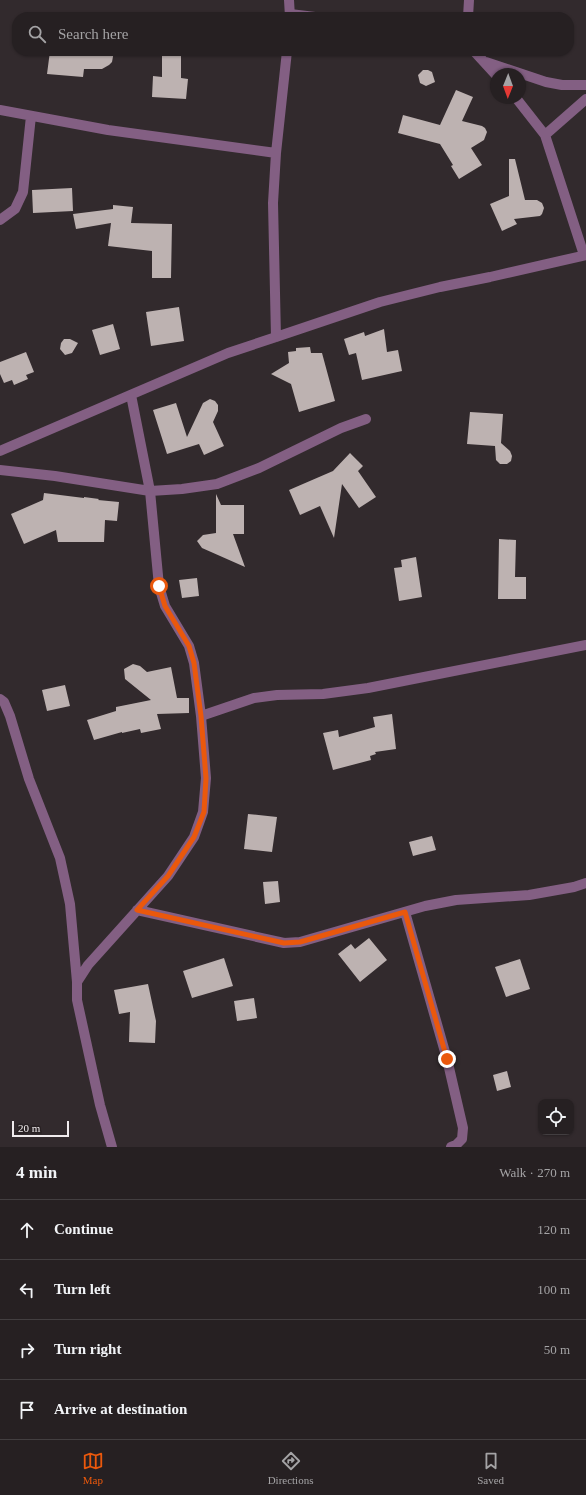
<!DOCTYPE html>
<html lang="en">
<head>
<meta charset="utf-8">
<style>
  body { margin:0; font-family:"Times New Roman",serif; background:#2e282a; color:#f1f3f6 }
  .controls { position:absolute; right:12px; bottom:12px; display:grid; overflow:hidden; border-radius:8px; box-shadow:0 1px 3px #0004 }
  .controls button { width:36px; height:36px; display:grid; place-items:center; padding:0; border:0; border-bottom:1px solid #423e40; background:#262022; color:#f1f3f6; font:20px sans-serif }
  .compass { position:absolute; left:490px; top:68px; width:36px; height:36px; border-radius:50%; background:#262022; box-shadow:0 1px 3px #0004; rotate:181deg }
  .scale { position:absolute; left:12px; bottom:10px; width:57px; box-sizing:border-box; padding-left:4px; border:2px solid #f0ebed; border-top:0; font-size:11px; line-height:14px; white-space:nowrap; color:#f0ebed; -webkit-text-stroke:3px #282123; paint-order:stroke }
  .stop { position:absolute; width:12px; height:12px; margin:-9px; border:3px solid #ea580c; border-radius:50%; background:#fff }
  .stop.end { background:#ea580c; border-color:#fff; box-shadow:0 1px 4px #0008 }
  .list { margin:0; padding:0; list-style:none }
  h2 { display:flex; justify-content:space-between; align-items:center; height:52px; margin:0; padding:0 16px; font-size:17px }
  h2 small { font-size:13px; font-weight:400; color:#a4a3a5 }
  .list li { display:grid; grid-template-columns:26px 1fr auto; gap:12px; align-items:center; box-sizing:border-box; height:60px; padding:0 16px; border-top:1px solid #423e40 }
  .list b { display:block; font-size:15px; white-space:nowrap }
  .list em { font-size:13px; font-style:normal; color:#a4a3a5 }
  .icon { flex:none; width:22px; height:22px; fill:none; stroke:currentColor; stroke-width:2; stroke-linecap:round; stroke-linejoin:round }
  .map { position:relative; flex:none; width:586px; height:1147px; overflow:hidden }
  .search { position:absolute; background:#262022; box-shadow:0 1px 3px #0004; left:12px; right:12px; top:12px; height:44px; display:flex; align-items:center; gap:10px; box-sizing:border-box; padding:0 14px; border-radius:16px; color:#a4a3a5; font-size:15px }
  .sheet { height:292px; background:#262022 }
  nav { display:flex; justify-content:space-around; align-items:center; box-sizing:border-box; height:56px; border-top:1px solid #423e40; background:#262022; font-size:11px; color:#a4a3a5 }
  nav a { display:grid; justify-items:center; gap:2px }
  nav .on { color:#ea580c }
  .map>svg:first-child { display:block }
  .building { fill:#bdb2b1 }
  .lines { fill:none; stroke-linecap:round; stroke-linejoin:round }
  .street { stroke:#835f83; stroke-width:10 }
  .route { stroke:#ea580c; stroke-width:5 }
</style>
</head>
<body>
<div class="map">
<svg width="586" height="1147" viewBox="0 0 586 1147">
  <rect width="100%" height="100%" fill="#322a2d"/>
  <path class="building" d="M 50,51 L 114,51 L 112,62 L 109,65 L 102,69 L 84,69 L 83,77 L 47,74 Z
    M 162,51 L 181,51 L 181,78 L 188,79 L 186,99 L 152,97 L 153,76 L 162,77 Z
    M 423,70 L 428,70 L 432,72 L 435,82 L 426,86 L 420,83 L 418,75 Z
    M 456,90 L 473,97 L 462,121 L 482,126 L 485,128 L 487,132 L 484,140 L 471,148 L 482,165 L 459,179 L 451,166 L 453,165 L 440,144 L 398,133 L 403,115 L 440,125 Z
    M 509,159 L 515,159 L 525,200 L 537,200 L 542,203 L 544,208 L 542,214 L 540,216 L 514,219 L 517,224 L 502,231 L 490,204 L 509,196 Z
    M 72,188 L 73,211 L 33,213 L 32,190 Z
    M 113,205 L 133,207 L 131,223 L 172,224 L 171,278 L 152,278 L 152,251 L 108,246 L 111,223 L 76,229 L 73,214 L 113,209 Z
    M 179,307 L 184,341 L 151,346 L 146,312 Z
    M 113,324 L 120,349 L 100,355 L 92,330 Z
    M 384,329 L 387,352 L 398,350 L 402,371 L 362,380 L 356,353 L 349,355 L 344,339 L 364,332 L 365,336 Z
    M 64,339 L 70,339 L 78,343 L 72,353 L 65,355 L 60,349 L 61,343 Z
    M 310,347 L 311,353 L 322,353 L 335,401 L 299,412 L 291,384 L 271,374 L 289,363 L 288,352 L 296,351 L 296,348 Z
    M 26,352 L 34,372 L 26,375 L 28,379 L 14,385 L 12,380 L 4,383 L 0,374 L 0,362 Z
    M 210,399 L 215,401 L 218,405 L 218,411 L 213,422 L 224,446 L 204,455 L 199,444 L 167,454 L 153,410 L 176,403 L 187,437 L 203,403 Z
    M 470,412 L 503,414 L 501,443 L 510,451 L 512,456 L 511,461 L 507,464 L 500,464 L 496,460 L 495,446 L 467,444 Z
    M 350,453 L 363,466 L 358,471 L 376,497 L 359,508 L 342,484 L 334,538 L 320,506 L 300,515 L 289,490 L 333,471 Z
    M 44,493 L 84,498 L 84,497 L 99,499 L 98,500 L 119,502 L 117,521 L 105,520 L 104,542 L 58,542 L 56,530 L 24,544 L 11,514 L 43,500 Z
    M 216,494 L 221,505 L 244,505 L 244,534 L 233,534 L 245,567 L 202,548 L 197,541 L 203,535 L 216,533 Z
    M 499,539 L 516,540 L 515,577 L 526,577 L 526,599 L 498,599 Z
    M 416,557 L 422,597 L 399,601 L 394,568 L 402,567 L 401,560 Z
    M 197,578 L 199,596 L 182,598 L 179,580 Z
    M 133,664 L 140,666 L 147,672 L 171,667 L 177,698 L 189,698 L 189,713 L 157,714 L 161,729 L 141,733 L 140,729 L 122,733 L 122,732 L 94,740 L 87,720 L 116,711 L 116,707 L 151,700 L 125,679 L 124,669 Z
    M 65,685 L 70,706 L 47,711 L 42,690 Z
    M 392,714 L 396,749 L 375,752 L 376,754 L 370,756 L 371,760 L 333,770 L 323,733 L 338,730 L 339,737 L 375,727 L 373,717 Z
    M 248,814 L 277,817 L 272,852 L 244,849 Z
    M 432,836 L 436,850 L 413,856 L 409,842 Z
    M 278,881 L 280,902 L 265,904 L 263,882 Z
    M 369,938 L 387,960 L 360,982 L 338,954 L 351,944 L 355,949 Z
    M 224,958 L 233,986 L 192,998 L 183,971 Z
    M 520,959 L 530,989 L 506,997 L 495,967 Z
    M 148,984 L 156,1021 L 155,1043 L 129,1042 L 130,1012 L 119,1014 L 114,990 Z
    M 254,998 L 257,1018 L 237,1021 L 234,1001 Z
    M 507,1071 L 511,1087 L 497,1091 L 493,1075 Z"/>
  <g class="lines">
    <path class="street" d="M 289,0 L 290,17
      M 290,14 L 315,17
      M 468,17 L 469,0
      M 474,51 L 496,75
      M 486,62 L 546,82 L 562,85 L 586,85
      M 516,98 L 545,135 L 584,255
      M 0,110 L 108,130 L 276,153
      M 545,135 L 586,99
      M 0,220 L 15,209 L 23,192 L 31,116
      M 276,337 L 273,203 L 276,153 L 287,51
      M 0,451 L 228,353 L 276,337 L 380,302 L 440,287 L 490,277 L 586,255
      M 0,470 L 55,476 L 150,491 L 182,489 L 217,484 L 259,468 L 341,428 L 366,419
      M 0,699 L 4,702 L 10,716 L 29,779 L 60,858 L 70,904 L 77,982 L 77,1000 L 100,1105 L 112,1147
      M 201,716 L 254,698 L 277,695 L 323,694 L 368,688 L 586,645
      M 137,910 L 284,943 L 300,942 L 425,906 L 456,900 L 529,895 L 574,887 L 586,883
      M 405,912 L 447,1059 L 463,1128 L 462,1139 L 456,1145 L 451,1147
      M 77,982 L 88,965 L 168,876 L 194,837 L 203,812 L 206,778 L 201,716 L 194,663 L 189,646 L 165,606 L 159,586 L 150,491 L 131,395"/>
  </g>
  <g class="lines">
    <path class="route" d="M 159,586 L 165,606 L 189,646 L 194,663 L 201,716 L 206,778 L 204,812 L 194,837 L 168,876 L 137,910 L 284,943 L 300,942 L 405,912 L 447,1059"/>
  </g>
</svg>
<div class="controls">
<button><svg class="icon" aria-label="locate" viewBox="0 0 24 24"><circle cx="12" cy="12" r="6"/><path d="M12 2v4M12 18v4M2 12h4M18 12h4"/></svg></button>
</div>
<svg class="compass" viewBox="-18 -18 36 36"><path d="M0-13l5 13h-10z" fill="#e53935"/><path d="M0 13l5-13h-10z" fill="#a4a3a5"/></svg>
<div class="scale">20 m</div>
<div class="stop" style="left:159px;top:586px"></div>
<div class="stop end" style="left:447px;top:1059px"></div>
<div class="search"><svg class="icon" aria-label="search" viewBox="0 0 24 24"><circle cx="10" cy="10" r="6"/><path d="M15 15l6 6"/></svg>Search here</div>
</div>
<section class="sheet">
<h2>4 min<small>Walk · 270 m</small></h2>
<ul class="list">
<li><svg class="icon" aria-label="ahead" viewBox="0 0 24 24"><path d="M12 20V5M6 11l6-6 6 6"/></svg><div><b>Continue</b></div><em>120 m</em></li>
<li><svg class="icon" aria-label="left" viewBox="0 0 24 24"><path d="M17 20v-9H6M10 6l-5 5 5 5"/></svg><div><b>Turn left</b></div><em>100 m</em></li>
<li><svg class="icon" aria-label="right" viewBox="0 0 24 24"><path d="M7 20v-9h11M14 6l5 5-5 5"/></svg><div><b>Turn right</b></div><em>50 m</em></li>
<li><svg class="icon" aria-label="arrive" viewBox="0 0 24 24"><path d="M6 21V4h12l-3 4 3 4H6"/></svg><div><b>Arrive at destination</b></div></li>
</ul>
</section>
<nav>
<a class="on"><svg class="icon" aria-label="map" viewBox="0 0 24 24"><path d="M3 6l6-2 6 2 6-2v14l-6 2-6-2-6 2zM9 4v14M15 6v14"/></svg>Map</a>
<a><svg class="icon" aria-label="directions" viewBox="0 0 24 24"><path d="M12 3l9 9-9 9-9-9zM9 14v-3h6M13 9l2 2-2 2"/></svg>Directions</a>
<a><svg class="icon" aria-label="saved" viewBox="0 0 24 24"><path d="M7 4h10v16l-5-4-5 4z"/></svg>Saved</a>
</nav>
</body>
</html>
